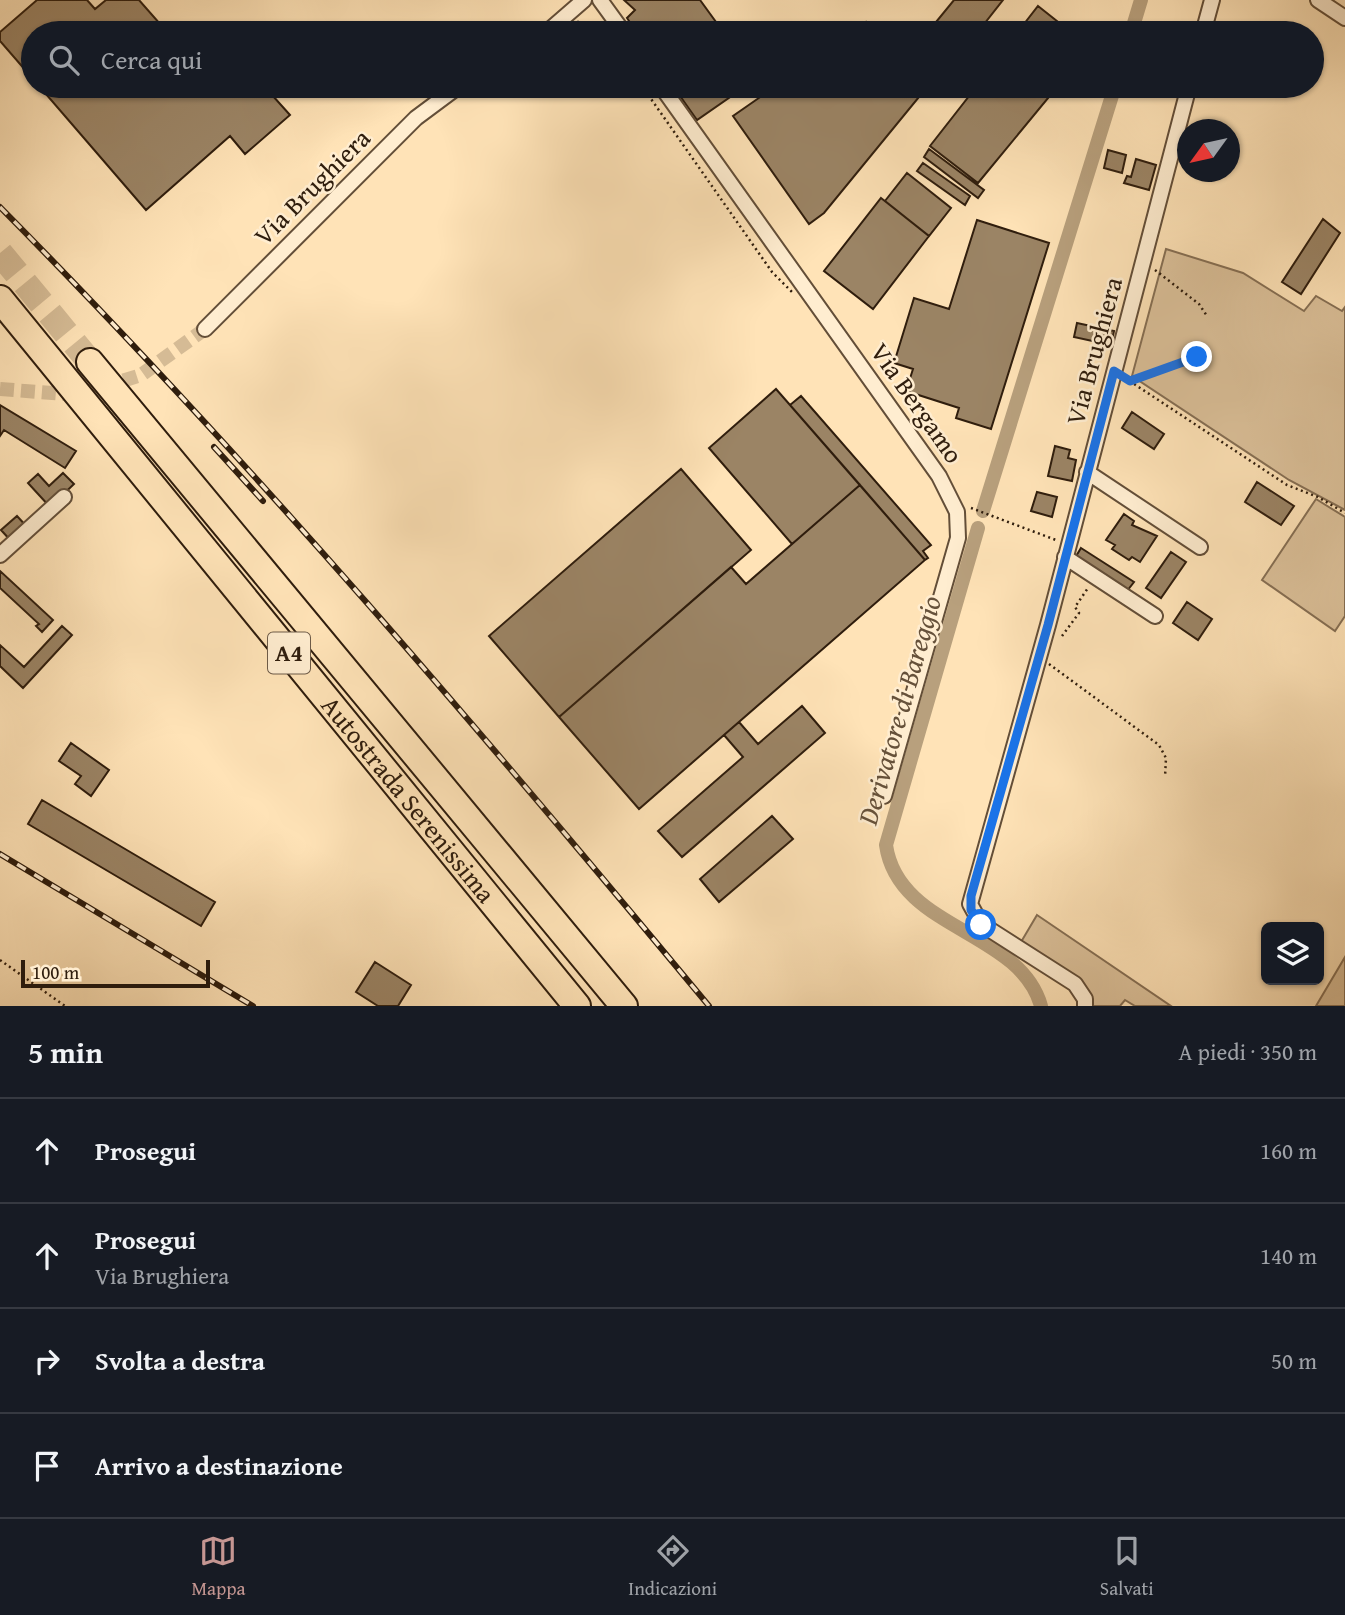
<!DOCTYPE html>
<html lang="it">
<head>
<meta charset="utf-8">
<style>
  body { margin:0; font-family:"Gentium Book Plus",serif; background:#20242c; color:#f1f3f6 }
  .controls { position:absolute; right:21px; bottom:21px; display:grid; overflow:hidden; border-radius:10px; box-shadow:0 2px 5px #0004 }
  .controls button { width:63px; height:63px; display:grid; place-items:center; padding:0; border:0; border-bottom:2px solid #363941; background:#171b24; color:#f1f3f6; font:35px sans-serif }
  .compass { position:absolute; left:1177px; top:119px; width:63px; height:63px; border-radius:50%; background:#171b24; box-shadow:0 2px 5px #0004; rotate:237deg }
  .scale { position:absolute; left:21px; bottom:18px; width:189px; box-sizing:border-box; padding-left:7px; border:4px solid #2f1d0d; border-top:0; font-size:19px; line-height:24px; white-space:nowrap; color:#2f1d0d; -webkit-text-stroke:5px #ffedd0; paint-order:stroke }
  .stop { position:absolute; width:21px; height:21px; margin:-16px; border:5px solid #1a73e8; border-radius:50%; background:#fff }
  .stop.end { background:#1a73e8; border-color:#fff; box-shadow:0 2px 7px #0008 }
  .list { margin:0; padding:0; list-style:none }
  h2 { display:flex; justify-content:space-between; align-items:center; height:91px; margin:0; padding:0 28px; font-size:30px }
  h2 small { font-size:23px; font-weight:400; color:#9ea1a6 }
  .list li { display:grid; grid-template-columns:46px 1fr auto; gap:21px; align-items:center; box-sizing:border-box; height:105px; padding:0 28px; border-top:2px solid #363941 }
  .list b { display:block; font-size:26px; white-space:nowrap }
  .list p { margin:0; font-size:23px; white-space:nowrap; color:#9ea1a6 }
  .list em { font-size:23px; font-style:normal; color:#9ea1a6 }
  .icon { flex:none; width:38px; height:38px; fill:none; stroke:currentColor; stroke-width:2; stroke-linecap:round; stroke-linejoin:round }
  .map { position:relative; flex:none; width:1345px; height:1006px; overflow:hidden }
  .search { position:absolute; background:#171b24; box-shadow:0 2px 5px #0004; left:21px; right:21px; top:21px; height:77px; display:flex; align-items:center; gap:18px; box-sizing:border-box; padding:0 24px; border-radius:38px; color:#9ea1a6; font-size:26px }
  .sheet { height:511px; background:#171b24 }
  nav { display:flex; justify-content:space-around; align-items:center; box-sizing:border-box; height:98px; border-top:2px solid #363941; background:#171b24; font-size:19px; color:#9ea1a6 }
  nav a { display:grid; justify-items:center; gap:4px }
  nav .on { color:#c59692 }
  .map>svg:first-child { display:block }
  .green { fill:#dcc19a; stroke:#866f54; stroke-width:2 }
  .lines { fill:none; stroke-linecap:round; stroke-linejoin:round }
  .canal { stroke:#b8a07d; stroke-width:14 }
  .building { fill:#9b8465; stroke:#2f1d0d; stroke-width:2 }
  .minor-tunnel { stroke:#d5bb95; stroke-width:14; stroke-dasharray:14 7; stroke-linecap:butt }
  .motorway-tunnel { stroke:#d5bb95; stroke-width:26; stroke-dasharray:26 13; stroke-linecap:butt }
  .minor-casing { stroke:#634e38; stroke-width:18 }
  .motorway-casing { stroke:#2f1d0d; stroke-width:30 }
  .path { stroke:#2f1d0d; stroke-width:2.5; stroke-dasharray:2 3.5; stroke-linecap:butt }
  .minor { stroke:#ffedd0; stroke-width:14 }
  .motorway { stroke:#ffe3b7; stroke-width:26 }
  .rail-casing { stroke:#2f1d0d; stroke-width:6 }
  .rail { stroke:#ffedd0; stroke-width:3.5; stroke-dasharray:10; stroke-linecap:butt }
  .route { stroke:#1a73e8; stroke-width:9 }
  .labels { text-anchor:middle; stroke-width:5; stroke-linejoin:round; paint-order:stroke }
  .shield { fill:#ffedd0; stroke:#6d5b48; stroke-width:2 }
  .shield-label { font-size:24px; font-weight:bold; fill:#2f1d0d }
  .street-label { font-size:26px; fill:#2f1d0d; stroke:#ffedd0 }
  .water-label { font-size:28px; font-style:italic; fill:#66513a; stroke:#ffedd0 }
</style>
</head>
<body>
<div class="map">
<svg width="1345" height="1006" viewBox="0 0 1345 1006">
  <rect width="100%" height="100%" fill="#ffe3b7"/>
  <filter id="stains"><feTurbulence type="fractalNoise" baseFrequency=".00286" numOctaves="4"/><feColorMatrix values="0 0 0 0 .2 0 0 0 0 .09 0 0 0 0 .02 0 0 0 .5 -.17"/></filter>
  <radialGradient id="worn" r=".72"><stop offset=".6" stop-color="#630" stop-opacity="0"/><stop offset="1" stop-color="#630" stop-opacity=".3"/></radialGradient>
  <path class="green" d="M 1166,249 L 1243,273 L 1304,311 L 1316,296 L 1342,311 L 1345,307 L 1345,510 L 1289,480 L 1132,376 Z
    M 1316,499 L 1345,517 L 1345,616 L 1335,631 L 1262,580 Z
    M 1037,915 L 1171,1006 L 1135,1006 L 1125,1000 L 1120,1006 L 1089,1006 L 1021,942 Z
    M 1345,957 L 1345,1006 L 1316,1006 Z"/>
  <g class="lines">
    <path class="canal" d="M 1131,33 L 1141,0
      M 983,511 L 1115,86
      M 978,528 L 886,845 C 898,930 1020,930 1041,1006"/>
  </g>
  <path class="building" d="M 37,0 L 87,0 L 95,9 L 106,0 L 139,0 L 168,33 L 33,33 L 33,79 L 0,41 L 0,32 Z
    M 624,0 L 700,0 L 724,33 L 637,33 L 627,18 L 635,10 Z
    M 954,0 L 1003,0 L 977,33 L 927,33 Z
    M 1038,6 L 1072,33 L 1017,33 Z
    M 866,22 L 874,33 L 851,33 Z
    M 39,86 L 264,86 L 290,115 L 245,154 L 230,136 L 146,210 Z
    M 673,86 L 746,86 L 697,120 Z
    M 776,86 L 928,86 L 824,213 L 809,224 L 733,116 Z
    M 977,86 L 1058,86 L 978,183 L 930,146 Z
    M 929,149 L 984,190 L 978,198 L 924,157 Z
    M 1108,150 L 1126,155 L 1122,173 L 1104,168 Z
    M 1136,159 L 1156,165 L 1149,190 L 1124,183 L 1127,176 L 1131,177 Z
    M 923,163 L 970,196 L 965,205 L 917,171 Z
    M 907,173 L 951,208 L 929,236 L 885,201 Z
    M 881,198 L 929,236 L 873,309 L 824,271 Z
    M 1323,219 L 1340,233 L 1301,294 L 1282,282 Z
    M 977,220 L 1049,243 L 991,429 L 956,418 L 959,408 L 906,391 L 913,369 L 894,363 L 914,298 L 949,309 Z
    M 1077,323 L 1114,331 L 1111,345 L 1074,337 Z
    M 776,389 L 860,485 L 792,544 L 709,448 Z
    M 801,396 L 931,545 L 923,551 L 928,558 L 925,560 L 790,405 Z
    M 0,405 L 76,451 L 65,468 L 4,430 L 0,436 Z
    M 1132,412 L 1164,434 L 1154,449 L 1122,428 Z
    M 1055,446 L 1070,450 L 1068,458 L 1076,460 L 1072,481 L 1048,476 Z
    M 681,469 L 751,550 L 559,717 L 489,636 Z
    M 63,473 L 74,484 L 50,507 L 28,483 L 38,474 L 49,486 Z
    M 1257,482 L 1294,506 L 1281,525 L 1245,502 Z
    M 860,485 L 925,560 L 639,809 L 559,717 L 731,567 L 746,584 Z
    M 1037,492 L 1057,497 L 1052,517 L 1031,511 Z
    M 1124,514 L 1134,521 L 1132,525 L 1157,536 L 1140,562 L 1132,557 L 1129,560 L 1112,549 L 1115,545 L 1106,540 Z
    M 17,516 L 28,528 L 12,542 L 1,530 Z
    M 1081,548 L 1134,582 L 1127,591 L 1075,558 Z
    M 1171,552 L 1186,562 L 1161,598 L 1146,588 Z
    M 0,571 L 53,620 L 42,632 L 36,626 L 39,624 L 0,588 Z
    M 1187,602 L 1212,619 L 1198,640 L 1173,623 Z
    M 62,626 L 72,635 L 23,688 L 0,666 L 0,645 L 24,667 Z
    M 802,706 L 825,733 L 682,857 L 658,831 L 743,757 L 724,735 L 739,722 L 758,744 Z
    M 71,743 L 109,770 L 91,796 L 75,784 L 81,776 L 59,761 Z
    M 42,800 L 215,902 L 201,926 L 28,824 Z
    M 772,816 L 793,839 L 719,902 L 700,879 Z
    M 375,962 L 411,985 L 398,1006 L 378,1006 L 356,992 Z"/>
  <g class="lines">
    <path class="minor-tunnel" d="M 0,389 L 78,395 L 141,375 L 205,329"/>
    <path class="motorway-tunnel" d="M 0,253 L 90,362"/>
    <g class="minor-casing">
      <path id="minor" d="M 600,0 L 624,33
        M 1318,0 L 1345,18
        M 546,33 L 584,0
        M 1203,33 L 1212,0
        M 661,86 L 939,476 L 957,512 L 958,538 L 884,796
        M 205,329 L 416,118 L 459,86
        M 1087,472 L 1200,547
        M 0,555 L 64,497
        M 1065,557 L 1155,616
        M 1085,1006 L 1085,999 L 1075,984 L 981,924 L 970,904 L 1048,625 L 1189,86"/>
    </g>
    <g class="motorway-casing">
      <g id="motorway">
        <path id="s1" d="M 0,299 L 577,1006"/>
        <path d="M 90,362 L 624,1006"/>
      </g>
    </g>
    <path class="path" d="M 577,22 L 596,23 L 605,33
      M 642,86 L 772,272 L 792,292
      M 1155,270 L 1199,304 L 1207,316
      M 1125,378 L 1287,485 L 1318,497 L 1345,513
      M 1130,381 L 1205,352
      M 971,508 L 1056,540
      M 1062,636 L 1079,613 L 1075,607 L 1088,588
      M 1049,664 L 1159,745 L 1166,758 L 1165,777
      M 0,960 L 65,1006"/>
    <use href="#minor" class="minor"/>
    <use href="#motorway" class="motorway"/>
    <g class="rail-casing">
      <path id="rail" d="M 0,207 C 251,461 482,732 709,1006
        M 214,447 L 263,501
        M 0,854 L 253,1006"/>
    </g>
    <use href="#rail" class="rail"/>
  </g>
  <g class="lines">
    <path class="route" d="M 981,925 L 971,910 L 971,896 L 1048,625 L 1114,371 L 1130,381 L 1197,357"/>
  </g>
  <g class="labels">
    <rect class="shield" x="268" y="632.5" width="42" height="41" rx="5"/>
    <g class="shield-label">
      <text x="289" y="661">A4</text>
    </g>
    <g class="street-label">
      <text transform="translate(312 187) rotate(-45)" y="9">Via Brughiera</text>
      <text transform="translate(1094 351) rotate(-75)" y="9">Via Brughiera</text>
      <text transform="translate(917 403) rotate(55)" y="9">Via Bergamo</text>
      <text dy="9" stroke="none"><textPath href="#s1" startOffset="646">Autostrada Serenissima</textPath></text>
    </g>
    <g class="water-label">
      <text transform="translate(899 710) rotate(-74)" y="10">Derivatore di Bareggio</text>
    </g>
  </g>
  <rect width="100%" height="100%" filter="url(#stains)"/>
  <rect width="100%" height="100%" fill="url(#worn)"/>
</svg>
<div class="controls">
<button><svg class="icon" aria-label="layers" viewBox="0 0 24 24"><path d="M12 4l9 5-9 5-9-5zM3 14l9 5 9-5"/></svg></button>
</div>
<svg class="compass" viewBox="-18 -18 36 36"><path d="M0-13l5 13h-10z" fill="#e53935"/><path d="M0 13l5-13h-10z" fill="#9ea1a6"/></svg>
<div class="scale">100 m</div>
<div class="stop" style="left:981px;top:925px"></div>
<div class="stop end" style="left:1197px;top:357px"></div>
<div class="search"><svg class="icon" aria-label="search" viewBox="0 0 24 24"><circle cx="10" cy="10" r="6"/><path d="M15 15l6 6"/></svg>Cerca qui</div>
</div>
<section class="sheet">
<h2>5 min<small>A piedi · 350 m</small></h2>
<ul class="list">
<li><svg class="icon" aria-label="ahead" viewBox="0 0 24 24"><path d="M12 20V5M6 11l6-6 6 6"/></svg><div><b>Prosegui</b></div><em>160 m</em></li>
<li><svg class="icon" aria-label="ahead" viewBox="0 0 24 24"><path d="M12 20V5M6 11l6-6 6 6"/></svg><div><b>Prosegui</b><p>Via Brughiera</p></div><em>140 m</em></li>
<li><svg class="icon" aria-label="right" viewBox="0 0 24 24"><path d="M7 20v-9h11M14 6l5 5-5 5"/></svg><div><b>Svolta a destra</b></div><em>50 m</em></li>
<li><svg class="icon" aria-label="arrive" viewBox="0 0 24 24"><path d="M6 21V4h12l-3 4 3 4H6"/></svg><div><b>Arrivo a destinazione</b></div></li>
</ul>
</section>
<nav>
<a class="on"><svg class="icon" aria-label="map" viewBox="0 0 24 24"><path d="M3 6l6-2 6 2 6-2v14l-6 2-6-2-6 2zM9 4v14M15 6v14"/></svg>Mappa</a>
<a><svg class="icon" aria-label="directions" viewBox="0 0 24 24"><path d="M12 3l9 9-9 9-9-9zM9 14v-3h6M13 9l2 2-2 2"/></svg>Indicazioni</a>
<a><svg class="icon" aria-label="saved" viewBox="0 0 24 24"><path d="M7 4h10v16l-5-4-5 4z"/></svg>Salvati</a>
</nav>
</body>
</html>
